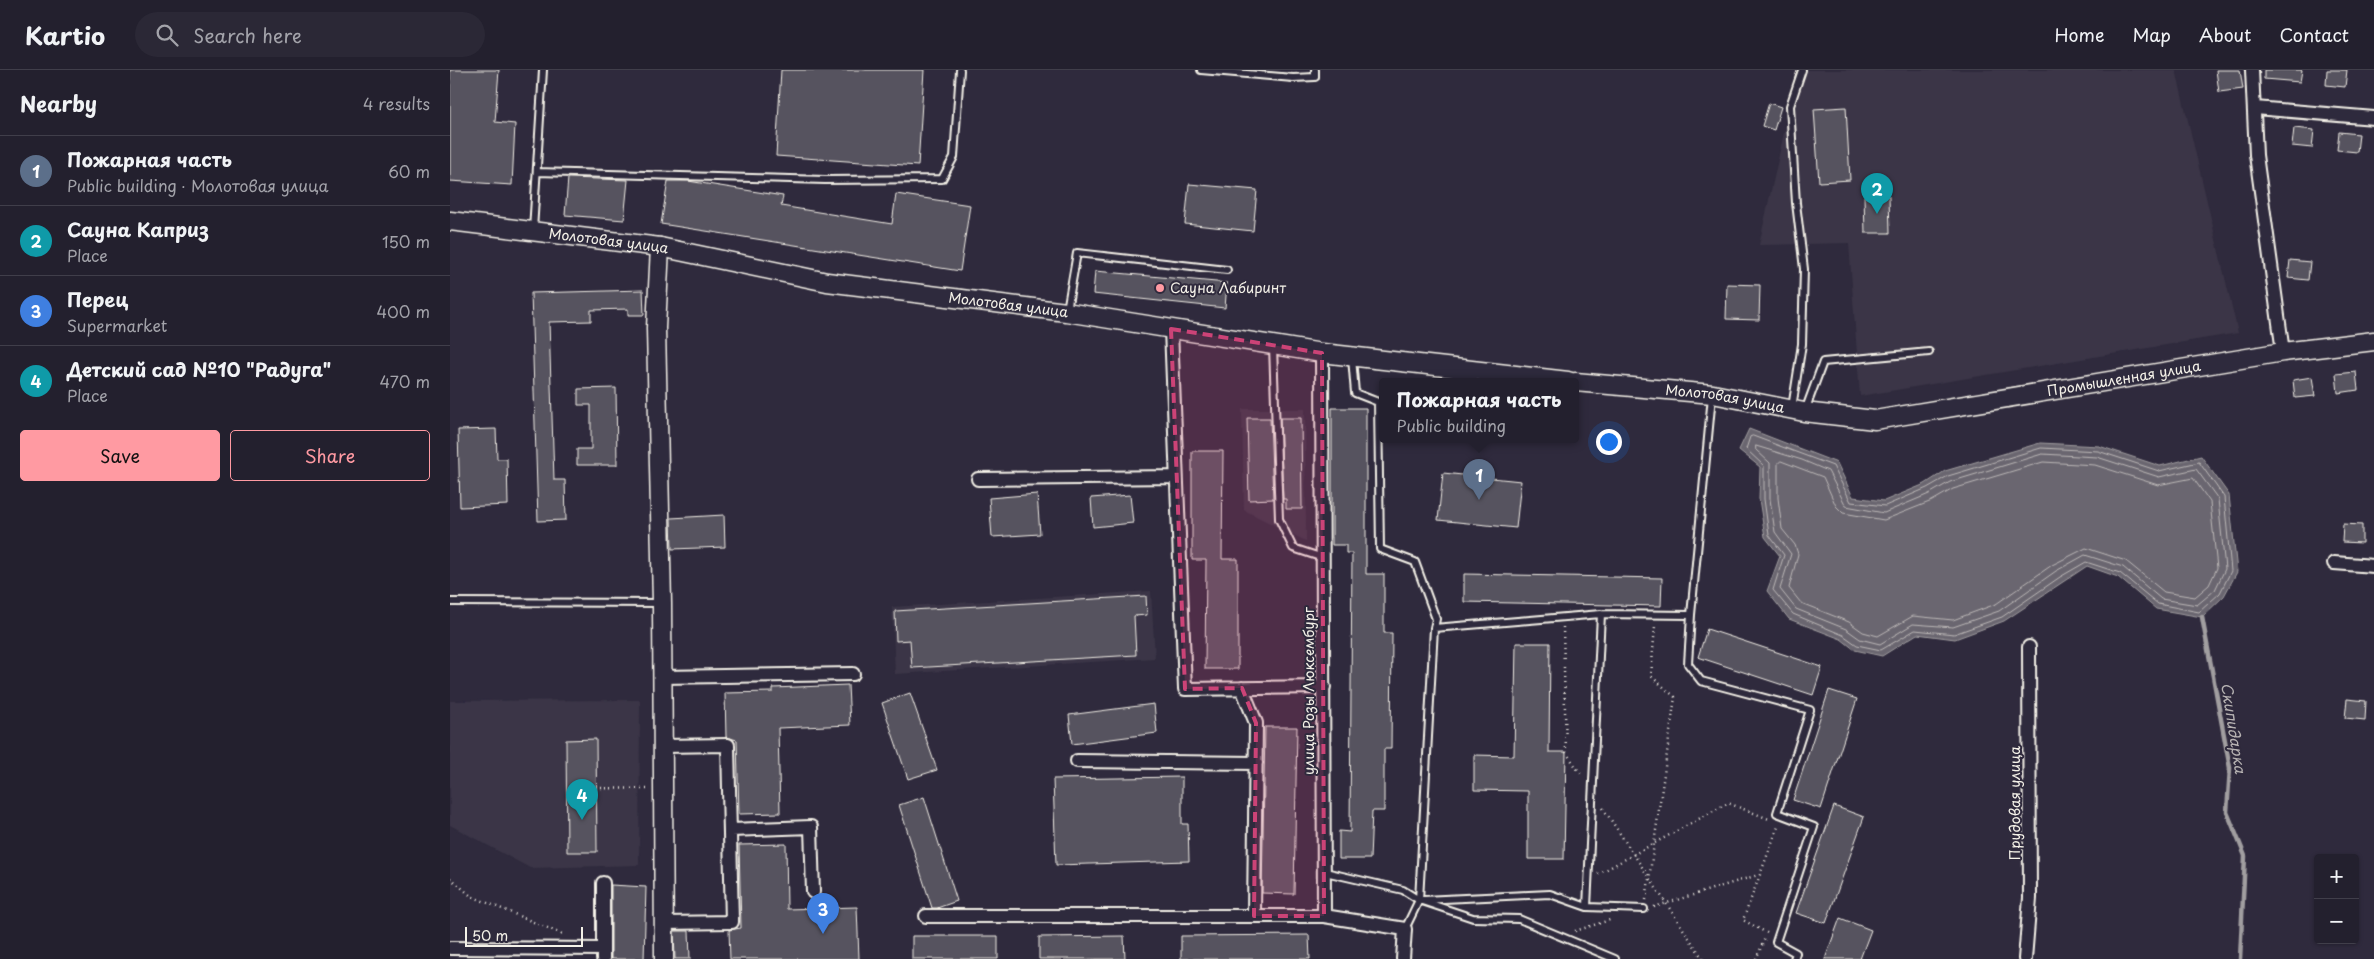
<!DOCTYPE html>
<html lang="en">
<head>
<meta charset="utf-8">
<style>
  body { margin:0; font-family:"Playpen Sans",sans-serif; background:#2b2836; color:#f1f3f6 }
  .controls { position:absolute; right:15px; bottom:15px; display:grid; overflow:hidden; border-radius:5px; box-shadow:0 1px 4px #0004 }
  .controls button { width:45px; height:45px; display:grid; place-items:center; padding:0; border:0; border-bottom:1px solid #403e4a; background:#23202e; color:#f1f3f6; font:25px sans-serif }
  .scale { position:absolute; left:15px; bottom:12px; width:118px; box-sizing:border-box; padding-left:5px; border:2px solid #f4f1e8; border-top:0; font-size:14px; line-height:18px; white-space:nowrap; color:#f4f1e8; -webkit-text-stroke:4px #2f2a3d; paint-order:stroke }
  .you { position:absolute; left:1158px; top:371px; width:18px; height:18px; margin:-12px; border:4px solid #fff; border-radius:50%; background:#1a73e8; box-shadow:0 0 0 8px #1a73e833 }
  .badge { display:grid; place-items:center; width:32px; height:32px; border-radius:50%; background:#ff9aa2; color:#fff; font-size:16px; font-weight:700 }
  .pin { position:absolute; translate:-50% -41px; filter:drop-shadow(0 1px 2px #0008) }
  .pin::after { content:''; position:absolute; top:26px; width:18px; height:15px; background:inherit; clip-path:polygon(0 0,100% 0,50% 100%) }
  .popup { position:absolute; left:929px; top:308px; width:200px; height:65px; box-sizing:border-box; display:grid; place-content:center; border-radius:5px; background:#23202e; filter:drop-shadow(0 1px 4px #0005); font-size:16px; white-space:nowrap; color:#a3a3aa }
  .popup b { font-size:19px; color:#f1f3f6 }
  .popup::after { content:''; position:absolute; left:50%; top:100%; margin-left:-10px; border:10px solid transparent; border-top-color:#23202e }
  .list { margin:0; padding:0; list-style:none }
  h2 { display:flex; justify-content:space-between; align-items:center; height:65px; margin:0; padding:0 20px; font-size:21px }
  h2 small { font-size:16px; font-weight:400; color:#a3a3aa }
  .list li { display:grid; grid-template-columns:32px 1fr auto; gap:15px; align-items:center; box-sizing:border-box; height:70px; padding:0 20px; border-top:1px solid #403e4a }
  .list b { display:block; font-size:19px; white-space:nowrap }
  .list p { margin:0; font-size:16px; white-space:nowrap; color:#a3a3aa }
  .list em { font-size:16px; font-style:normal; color:#a3a3aa }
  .actions { display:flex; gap:10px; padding:15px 20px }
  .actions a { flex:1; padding:11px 0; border:1px solid #ff9aa2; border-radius:5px; text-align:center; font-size:18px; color:#ff9aa2 }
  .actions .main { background:#ff9aa2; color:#111 }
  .icon { flex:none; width:28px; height:28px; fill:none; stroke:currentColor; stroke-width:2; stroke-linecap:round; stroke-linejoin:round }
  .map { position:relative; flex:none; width:1924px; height:889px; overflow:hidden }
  header { display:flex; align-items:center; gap:30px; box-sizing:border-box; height:70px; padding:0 25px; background:#23202e; border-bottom:1px solid #403e4a }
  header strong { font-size:24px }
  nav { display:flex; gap:28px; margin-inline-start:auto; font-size:18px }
  .search { width:350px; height:45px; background:#2b2836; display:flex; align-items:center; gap:12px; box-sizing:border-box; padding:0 18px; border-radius:28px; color:#a3a3aa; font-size:19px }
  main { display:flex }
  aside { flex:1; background:#23202e }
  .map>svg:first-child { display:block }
  .built { fill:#3b3647 }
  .water { fill:#6a6670; stroke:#a19ea0 }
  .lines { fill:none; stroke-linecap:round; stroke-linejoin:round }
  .shore { stroke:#bdb9b8; stroke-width:1 }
  .stream { stroke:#a19ea0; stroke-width:4.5 }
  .building { fill:#56525f; stroke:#f4f1e8 }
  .lane-casing { stroke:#f4f1e8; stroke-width:10 }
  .street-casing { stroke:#f4f1e8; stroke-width:16 }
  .secondary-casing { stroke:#f4f1e8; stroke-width:21 }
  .path { stroke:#f4f1e8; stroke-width:2.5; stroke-dasharray:1 4; stroke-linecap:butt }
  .lane { stroke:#2f2a3d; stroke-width:6 }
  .street { stroke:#2f2a3d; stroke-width:12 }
  .secondary { stroke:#2f2a3d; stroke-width:18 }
  .marked { fill:#cc4377; fill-opacity:0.2; stroke:#cc4377; stroke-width:4; stroke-dasharray:10 6; stroke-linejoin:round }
  .poi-dot { fill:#ff9aa2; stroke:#2f2a3d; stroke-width:2 }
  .labels { text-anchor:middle; stroke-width:4; stroke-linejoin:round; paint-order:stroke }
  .street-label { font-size:14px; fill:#f4f1e8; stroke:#2f2a3d }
  .poi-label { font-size:14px; fill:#f4f1e8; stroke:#2f2a3d; text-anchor:start }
  .water-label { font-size:15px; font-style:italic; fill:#b6b2b2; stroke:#2f2a3d }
</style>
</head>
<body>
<header>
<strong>Kartio</strong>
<div class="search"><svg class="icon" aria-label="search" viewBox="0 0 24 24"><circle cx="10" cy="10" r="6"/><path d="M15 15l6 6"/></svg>Search here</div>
<nav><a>Home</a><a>Map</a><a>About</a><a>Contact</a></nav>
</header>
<main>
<aside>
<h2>Nearby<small>4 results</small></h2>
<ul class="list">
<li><span class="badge" style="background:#5c6f8a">1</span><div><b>Пожарная часть</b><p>Public building · Молотовая улица</p></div><em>60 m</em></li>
<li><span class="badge" style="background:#0f9aa8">2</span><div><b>Сауна Каприз</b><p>Place</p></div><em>150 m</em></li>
<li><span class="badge" style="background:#3f7fe0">3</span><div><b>Перец</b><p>Supermarket</p></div><em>400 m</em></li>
<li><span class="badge" style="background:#0f9aa8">4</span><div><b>Детский сад №10 &quot;Радуга&quot;</b><p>Place</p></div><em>470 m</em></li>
</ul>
<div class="actions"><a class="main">Save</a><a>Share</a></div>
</aside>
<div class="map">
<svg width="1924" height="889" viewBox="0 0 1924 889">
  <rect width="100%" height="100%" fill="#2f2a3d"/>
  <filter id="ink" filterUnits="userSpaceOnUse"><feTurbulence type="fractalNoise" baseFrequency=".02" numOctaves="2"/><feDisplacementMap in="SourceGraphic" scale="10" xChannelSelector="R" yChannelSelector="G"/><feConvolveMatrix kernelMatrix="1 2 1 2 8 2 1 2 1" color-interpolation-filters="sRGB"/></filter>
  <g filter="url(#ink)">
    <path class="built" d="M 1348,0 L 1726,0 L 1788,263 L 1410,326 L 1399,173 L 1309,175 Z
      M 792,339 L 855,339 L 856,471 L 794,440 Z
      M 701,521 L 705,588 L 445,604 L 442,537 Z
      M 190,630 L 189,795 L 80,798 L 0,755 L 0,631 Z"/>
    <path class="water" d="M 1299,359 L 1387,393 L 1403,427 L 1434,431 L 1475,414 L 1495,401 L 1590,373 L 1649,376 L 1710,396 L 1751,386 L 1779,425 L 1787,502 L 1774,526 L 1752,547 L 1706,539 L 1668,507 L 1637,496 L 1554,551 L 1505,569 L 1467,564 L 1432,586 L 1405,580 L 1391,569 L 1339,549 L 1317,521 L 1330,486 L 1315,467 L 1309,429 L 1310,397 L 1289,380 Z"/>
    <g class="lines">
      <path class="shore" d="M 1303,366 L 1383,396 L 1401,432 L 1435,436 L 1477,418 L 1498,406 L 1591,378 L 1648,381 L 1709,401 L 1749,392 L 1774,427 L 1781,501 L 1770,523 L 1749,542 L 1708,534 L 1670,503 L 1636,492 L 1610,507 L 1552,547 L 1504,564 L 1465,560 L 1431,580 L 1407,575 L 1393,565 L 1343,544 L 1323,520 L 1334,485 L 1319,465 L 1314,429 L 1314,396 L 1296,379 L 1300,367 Z
        M 1306,376 L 1352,390 L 1378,401 L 1396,436 L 1434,443 L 1479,424 L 1500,412 L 1592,384 L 1647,387 L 1709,407 L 1746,399 L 1768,429 L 1775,499 L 1765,520 L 1747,535 L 1711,529 L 1673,497 L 1635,485 L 1606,501 L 1549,541 L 1503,557 L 1463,554 L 1430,574 L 1410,569 L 1396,559 L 1346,539 L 1330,519 L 1341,484 L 1325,462 L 1320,429 L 1320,393 L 1306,380 Z
        M 1331,391 L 1373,407 L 1386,436 L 1393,443 L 1434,450 L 1482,431 L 1503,419 L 1593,392 L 1645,395 L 1708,415 L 1743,408 L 1760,432 L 1767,498 L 1759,515 L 1745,527 L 1714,522 L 1676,491 L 1636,478 L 1602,495 L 1546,534 L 1503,550 L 1463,546 L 1428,566 L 1413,562 L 1399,552 L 1351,533 L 1339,518 L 1348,484 L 1345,475 L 1332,459 L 1328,428 L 1328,394 Z"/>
      <path class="stream" d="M 1752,547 L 1780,698 L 1777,742 L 1795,786 L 1790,889"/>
    </g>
    <path class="building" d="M 0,0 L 49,0 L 45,52 L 65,54 L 62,115 L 0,111 Z
      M 331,0 L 474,0 L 468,96 L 326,86 Z
      M 1766,0 L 1790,0 L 1793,19 L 1769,22 Z
      M 1814,0 L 1852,0 L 1850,12 L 1814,9 Z
      M 1877,0 L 1897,0 L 1895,17 L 1876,15 Z
      M 1319,33 L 1331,37 L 1324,60 L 1312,56 Z
      M 1396,37 L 1400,110 L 1369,112 L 1364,39 Z
      M 1844,58 L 1864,60 L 1862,78 L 1842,76 Z
      M 1889,62 L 1909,64 L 1907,82 L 1887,80 Z
      M 118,108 L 178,110 L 174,150 L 115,145 Z
      M 218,111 L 238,111 L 333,126 L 331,136 L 442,154 L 446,124 L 520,135 L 510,201 L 211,154 Z
      M 739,114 L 807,120 L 803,161 L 735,154 Z
      M 1414,126 L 1439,126 L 1440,163 L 1415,163 Z
      M 1840,190 L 1860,192 L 1858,210 L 1838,208 Z
      M 645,201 L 777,213 L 775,238 L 643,224 Z
      M 1277,214 L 1310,215 L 1309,250 L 1276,249 Z
      M 193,220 L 194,245 L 178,245 L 178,239 L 141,240 L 141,251 L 99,252 L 104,410 L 115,410 L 116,450 L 88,451 L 81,223 Z
      M 1906,302 L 1908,320 L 1888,323 L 1886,304 Z
      M 1862,307 L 1865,326 L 1845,328 L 1843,310 Z
      M 166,318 L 167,395 L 127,395 L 127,379 L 141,379 L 141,335 L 128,335 L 128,319 Z
      M 882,338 L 916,338 L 916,504 L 934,504 L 934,563 L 942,563 L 941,679 L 934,679 L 934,741 L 922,741 L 920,789 L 889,789 L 889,761 L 900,762 L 902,483 L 896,483 L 896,475 L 882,475 Z
      M 797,348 L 820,348 L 823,429 L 799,430 Z
      M 830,348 L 851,348 L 852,439 L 836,439 L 836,429 L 833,429 Z
      M 46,359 L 47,389 L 57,389 L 58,435 L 10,437 L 8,360 Z
      M 742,381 L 773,381 L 772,489 L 788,489 L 788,599 L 755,599 L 756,490 L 742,490 Z
      M 993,403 L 1071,411 L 1066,458 L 988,450 Z
      M 587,424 L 590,464 L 542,467 L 539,428 Z
      M 680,425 L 683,453 L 643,457 L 641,428 Z
      M 274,445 L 275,477 L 222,479 L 221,448 Z
      M 1893,454 L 1912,455 L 1912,473 L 1892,472 Z
      M 1014,504 L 1212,508 L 1211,536 L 1014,532 Z
      M 696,526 L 697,545 L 684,546 L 686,585 L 462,598 L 460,570 L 446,571 L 445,541 Z
      M 1257,559 L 1372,597 L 1363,625 L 1248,587 Z
      M 1066,573 L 1100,573 L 1099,682 L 1116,682 L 1114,789 L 1078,789 L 1078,721 L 1024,720 L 1024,685 L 1064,686 Z
      M 398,615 L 400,655 L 328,658 L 330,743 L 289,744 L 287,670 L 276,667 L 275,623 L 323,622 L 323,618 Z
      M 1379,620 L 1407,629 L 1371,739 L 1343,730 Z
      M 460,623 L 487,700 L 458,709 L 432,633 Z
      M 1897,629 L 1916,631 L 1915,650 L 1895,648 Z
      M 704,634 L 707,663 L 622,674 L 619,645 Z
      M 815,657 L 847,657 L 844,824 L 812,823 Z
      M 146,669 L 147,782 L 117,782 L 116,670 Z
      M 732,707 L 732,754 L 738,754 L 739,791 L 606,795 L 603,709 Z
      M 474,727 L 507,831 L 487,838 L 482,838 L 449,735 Z
      M 1384,736 L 1414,747 L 1376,853 L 1346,843 Z
      M 336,774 L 337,839 L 407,837 L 409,889 L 280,889 L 279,860 L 291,858 L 289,775 Z
      M 161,815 L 196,817 L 194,889 L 161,889 Z
      M 1390,848 L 1421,860 L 1410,889 L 1375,889 Z
      M 224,861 L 239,861 L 240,889 L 225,889 Z
      M 859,865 L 860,889 L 731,889 L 731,866 Z
      M 462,866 L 548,866 L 548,889 L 462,889 Z
      M 674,866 L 675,889 L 589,889 L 589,867 Z"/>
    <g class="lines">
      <g class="lane-casing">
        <path id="lane" d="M 751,0 L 843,8 L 865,7 L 865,0
          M 87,102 L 375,110 L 492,109 L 504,87 L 510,0
          M 83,160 L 93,0
          M 617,240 L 627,183 L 777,200
          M 823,276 L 829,449 L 843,478 L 873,488
          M 902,288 L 905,323 L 928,332 L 930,479 L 965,492 L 986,549 L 984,558
          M 1342,338 L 1352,274 L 1354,199 L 1346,133 L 1340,36 L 1352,0
          M 1355,341 L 1373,292 L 1479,282
          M 0,532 L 211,533
          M 1241,545 L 1238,594 L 1251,611 L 1360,640 L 1327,743 L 1364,757 L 1326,872 L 1346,883 L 1344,889
          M 875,802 L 953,820 L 969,830 L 1023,848 L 1069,849 L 1165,889
          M 973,830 L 1100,824 L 1137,837 L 1194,839
          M 1137,837 L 1151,544
          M 955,859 L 969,830 L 984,558 L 1151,544 L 1241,545 L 1262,326"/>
      </g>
      <g class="street-casing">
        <path id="street" d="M 1802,0 L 1806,85 L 1833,282
          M 1805,38 L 1924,48
          M 721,259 L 735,619 L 874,617
          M 872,283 L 874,846
          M 528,409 L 726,407
          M 1884,493 L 1924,496
          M 212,607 L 403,604
          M 792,618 L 806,653 L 804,846
          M 212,676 L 278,675 L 282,852 L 214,853
          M 627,691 L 806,693
          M 281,760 L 361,757 L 363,822
          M 476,846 L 874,846 L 955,859 L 953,889
          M 0,878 L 153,879
          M 153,889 L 153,813
          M 1575,889 L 1580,828 L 1579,577"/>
      </g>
      <g class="secondary-casing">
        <g id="secondary">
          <path id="s1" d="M 0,151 L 210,177 L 377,212 L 616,242 L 872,283 L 1118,311"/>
          <path d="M 210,177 L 206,258 L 212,533 L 214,889"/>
          <path id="s2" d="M 1125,312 L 1263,324 L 1354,342 L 1425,350 L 1833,282 L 1924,271"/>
        </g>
      </g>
      <path class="path" d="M 1113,557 L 1116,682 L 1132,706
        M 146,718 L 197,719
        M 1153,738 L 1253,889
        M 1148,804 L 1278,733 L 1319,749
        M 0,808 L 21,826 L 112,864
        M 1196,830 L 1225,627 L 1201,606 L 1205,556
        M 1204,837 L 1308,805
        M 1125,861 L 1163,849
        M 1317,863 L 1293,850 L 1329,754
        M 1306,889 L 1315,868"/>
      <use href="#lane" class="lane"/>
      <use href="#street" class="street"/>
      <use href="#secondary" class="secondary"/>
    </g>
  </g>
  <path class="marked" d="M 721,259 L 872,283 L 874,846 L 804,846 L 806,653 L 792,618 L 735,619 Z"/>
  <circle class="poi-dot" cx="710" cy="218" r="5"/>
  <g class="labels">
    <g class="street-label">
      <text dy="5" stroke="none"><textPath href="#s1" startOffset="160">Молотовая улица</textPath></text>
      <text dy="5" stroke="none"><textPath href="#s1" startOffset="565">Молотовая улица</textPath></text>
      <text dy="5" stroke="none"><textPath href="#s2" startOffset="555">Промышленная улица</textPath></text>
      <text dy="5" stroke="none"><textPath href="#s2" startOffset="151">Молотовая улица</textPath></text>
      <text transform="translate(859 621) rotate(-90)" y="5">улица Розы Люксембург</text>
      <text transform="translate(1565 733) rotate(-90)" y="5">Прудовая улица</text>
    </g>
    <g class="poi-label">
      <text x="720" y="223">Сауна Лабиринт</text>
    </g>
    <g class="water-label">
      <text transform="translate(1783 658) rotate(81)" y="5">Скипидарка</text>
    </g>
  </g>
</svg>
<div class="controls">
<button>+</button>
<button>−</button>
</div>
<div class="scale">50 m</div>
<div class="you"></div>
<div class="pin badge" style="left:1029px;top:430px;background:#5c6f8a">1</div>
<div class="popup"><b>Пожарная часть</b>Public building</div>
<div class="pin badge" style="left:1427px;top:144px;background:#0f9aa8">2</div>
<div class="pin badge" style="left:373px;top:864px;background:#3f7fe0">3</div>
<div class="pin badge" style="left:132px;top:750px;background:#0f9aa8">4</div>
</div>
</main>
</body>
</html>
